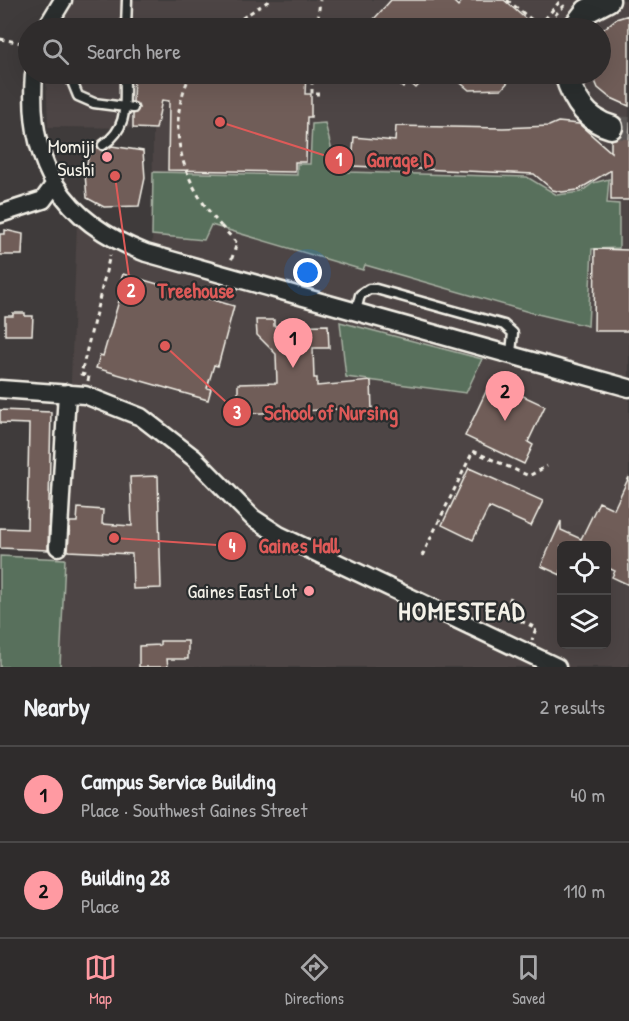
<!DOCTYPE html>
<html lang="en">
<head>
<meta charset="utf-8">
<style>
  body { margin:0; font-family:"Patrick Hand",sans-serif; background:#373434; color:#f1f3f6 }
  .controls { position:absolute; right:18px; bottom:18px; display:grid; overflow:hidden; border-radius:9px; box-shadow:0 6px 24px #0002 }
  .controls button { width:54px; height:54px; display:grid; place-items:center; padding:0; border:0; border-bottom:2px solid #4a4848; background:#2f2c2c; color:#f1f3f6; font:30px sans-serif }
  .you { position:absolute; left:308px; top:273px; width:21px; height:21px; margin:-15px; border:4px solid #fff; border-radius:50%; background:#1a73e8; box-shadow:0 0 0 9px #1a73e833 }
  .badge { display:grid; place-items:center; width:39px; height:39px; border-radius:50%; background:#ff9aa2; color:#111; font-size:20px; font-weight:700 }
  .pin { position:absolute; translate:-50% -50px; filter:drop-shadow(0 2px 3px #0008) }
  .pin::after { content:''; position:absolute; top:32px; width:21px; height:18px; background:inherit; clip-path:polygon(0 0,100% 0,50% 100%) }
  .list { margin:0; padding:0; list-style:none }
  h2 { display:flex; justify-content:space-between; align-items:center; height:78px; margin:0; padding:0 24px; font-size:26px }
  h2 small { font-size:20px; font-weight:400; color:#a7a7a9 }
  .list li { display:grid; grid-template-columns:39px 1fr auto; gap:18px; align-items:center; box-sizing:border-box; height:96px; padding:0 24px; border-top:2px solid #4a4848 }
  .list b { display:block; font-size:22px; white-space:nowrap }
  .list p { margin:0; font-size:20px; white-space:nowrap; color:#a7a7a9 }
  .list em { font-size:20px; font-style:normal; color:#a7a7a9 }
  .icon { flex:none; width:33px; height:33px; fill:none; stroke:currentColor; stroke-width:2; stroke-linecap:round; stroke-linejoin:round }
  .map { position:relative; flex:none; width:629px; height:667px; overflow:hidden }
  .search { position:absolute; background:#2f2c2c; box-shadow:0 6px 24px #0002; left:18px; right:18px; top:18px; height:66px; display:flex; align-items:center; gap:15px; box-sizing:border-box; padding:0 21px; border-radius:33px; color:#a7a7a9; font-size:22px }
  .sheet { height:270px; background:#2f2c2c }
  nav { display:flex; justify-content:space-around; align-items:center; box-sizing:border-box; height:84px; border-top:2px solid #4a4848; background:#2f2c2c; font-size:16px; color:#a7a7a9 }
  nav a { display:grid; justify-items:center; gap:3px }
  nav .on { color:#ff9aa2 }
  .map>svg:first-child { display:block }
  .built { fill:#4d4544; fill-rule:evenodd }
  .green { fill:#596f5b; stroke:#a6b0a2; stroke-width:1.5 }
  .building { fill:#6f5d59; stroke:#f4f1e8; stroke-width:1.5 }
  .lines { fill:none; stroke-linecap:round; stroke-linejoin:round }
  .secondary-tunnel { stroke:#5a5655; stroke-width:22; stroke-dasharray:22 11; stroke-linecap:butt }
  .lane-casing { stroke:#f4f1e8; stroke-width:13 }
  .street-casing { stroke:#f4f1e8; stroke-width:21 }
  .secondary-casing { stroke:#f4f1e8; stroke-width:27 }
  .path { stroke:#f4f1e8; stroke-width:3; stroke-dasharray:4.5 4.5; stroke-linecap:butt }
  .lane { stroke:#2a2d2e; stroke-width:8 }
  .street { stroke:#2a2d2e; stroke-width:16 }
  .secondary { stroke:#2a2d2e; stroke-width:22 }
  .path-bridge { stroke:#f4f1e8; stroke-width:3; stroke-dasharray:4.5 4.5; stroke-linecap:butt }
  .poi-dot { fill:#ff9aa2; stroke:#2a2d2e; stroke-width:2 }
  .labels { text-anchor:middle; stroke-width:4.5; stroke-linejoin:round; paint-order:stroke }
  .poi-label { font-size:20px; fill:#f4f1e8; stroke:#2a2d2e; text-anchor:end }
  .district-label { font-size:26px; font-weight:bold; letter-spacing:1.5px; fill:#f4f1e8; stroke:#2a2d2e }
  .leader { fill:none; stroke:#de5a58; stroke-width:2 }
  .callout-dot { fill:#de5a58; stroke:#2a2d2e; stroke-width:2 }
  .mark-label { font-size:18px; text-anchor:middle; font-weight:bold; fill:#fff }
  .callout-label { font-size:21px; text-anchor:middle; font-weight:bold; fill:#de5a58; stroke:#2a2d2e; stroke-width:4.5; stroke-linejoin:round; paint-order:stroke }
</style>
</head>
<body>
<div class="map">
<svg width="629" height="667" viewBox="0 0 629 667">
  <rect width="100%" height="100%" fill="#3f3b3b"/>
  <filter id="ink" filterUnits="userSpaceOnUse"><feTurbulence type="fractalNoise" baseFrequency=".0167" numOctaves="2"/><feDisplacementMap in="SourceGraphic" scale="12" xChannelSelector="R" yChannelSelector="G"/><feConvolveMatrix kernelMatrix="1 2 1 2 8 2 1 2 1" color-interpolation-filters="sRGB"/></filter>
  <g filter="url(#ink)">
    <path class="built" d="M 73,0 L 629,0 L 629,667 L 60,667 L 77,223 L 94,238 L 152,262 L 153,128 L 48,127 L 46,74 L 600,74 L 600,28 L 57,28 L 64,10 ZM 562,546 L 606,546 L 606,644 L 562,644 Z"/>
    <path class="green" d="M 325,123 L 331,147 L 348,172 L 527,177 L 557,195 L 581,192 L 593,183 L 609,179 L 607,203 L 619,204 L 619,248 L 592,249 L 588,326 L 529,312 L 365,265 L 363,270 L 211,225 L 204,240 L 152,235 L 153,172 L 297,175 L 297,164 L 310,164 L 312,124 Z
      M 340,322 L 482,359 L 466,393 L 346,377 Z
      M 0,556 L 65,559 L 60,667 L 0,667 Z"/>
    <path class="building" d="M 391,0 L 452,0 L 458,6 L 463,0 L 504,0 L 536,28 L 366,28 Z
      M 629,15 L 629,106 L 609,97 L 598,88 L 592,74 L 600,74 L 600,32 L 616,19 Z
      M 134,74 L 306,74 L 305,94 L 311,94 L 311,117 L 307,117 L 306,162 L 295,162 L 295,172 L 168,170 L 169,101 L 162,100 L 156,129 L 133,128 L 133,114 L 139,108 L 133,102 Z
      M 386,74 L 429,74 L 416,88 L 409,82 L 403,88 Z
      M 450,74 L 515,74 L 502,89 L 469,90 Z
      M 558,122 L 579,124 L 611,152 L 611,140 L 620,137 L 624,123 L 629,123 L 629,200 L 611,200 L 611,170 L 578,190 L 562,192 L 553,190 L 534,174 L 352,166 L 354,137 L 395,141 L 396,126 L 503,128 L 549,126 Z
      M 112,146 L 143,151 L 145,178 L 139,206 L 104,207 L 87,198 L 85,174 L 90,148 L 97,147 L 103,151 Z
      M 5,230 L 23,234 L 22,255 L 0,255 L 0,234 L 5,234 Z
      M 595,249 L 629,250 L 629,331 L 594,331 Z
      M 123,274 L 234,306 L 218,366 L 214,365 L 207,388 L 211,389 L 208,400 L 96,368 L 100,355 L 103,356 L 123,287 L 119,286 Z
      M 13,313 L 25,313 L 25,316 L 33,316 L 32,335 L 5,335 L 5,316 L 13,316 Z
      M 256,320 L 274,320 L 274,326 L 328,325 L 329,348 L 313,348 L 314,378 L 317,378 L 317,386 L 371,381 L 372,411 L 340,412 L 340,409 L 240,414 L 240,409 L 233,409 L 233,396 L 238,395 L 238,384 L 277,383 L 276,354 L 257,335 Z
      M 491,381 L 545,406 L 528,442 L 533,445 L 524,464 L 465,436 Z
      M 0,410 L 51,412 L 48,550 L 0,548 L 0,528 L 27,529 L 29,424 L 0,423 Z
      M 469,468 L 543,501 L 531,526 L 489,507 L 473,540 L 442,525 Z
      M 158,476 L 161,588 L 133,589 L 132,554 L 68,551 L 70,522 L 77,522 L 78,508 L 103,510 L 102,524 L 132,526 L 130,477 Z
      M 629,477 L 629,585 L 612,577 L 615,571 L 606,567 L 606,546 L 561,546 L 561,575 L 541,566 L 561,521 L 561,530 L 581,539 L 599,502 L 614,509 Z
      M 160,641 L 188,641 L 188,659 L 167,659 L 168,667 L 139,667 L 139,646 L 160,645 Z"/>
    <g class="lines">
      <path class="secondary-tunnel" d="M 611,127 L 629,128"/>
      <g class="lane-casing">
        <path id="lane" d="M 126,28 L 127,0
          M 69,74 L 78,96 L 94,103 L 133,108
          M 103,145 C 130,127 124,103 125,74
          M 356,311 L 360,295 L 369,289 L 376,289 L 504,325 L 513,333 L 511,353"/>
      </g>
      <g class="street-casing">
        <path id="street" d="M 46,28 L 63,0
          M 34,74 C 27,163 61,221 146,253 L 629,388
          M 0,214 L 43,200 L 54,185
          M 0,389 L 85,395 L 141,417 L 194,458 L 253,518 L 279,535 L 557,667
          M 58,547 L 67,393"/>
      </g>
      <g class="secondary-casing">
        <path id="secondary" d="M 574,28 L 587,11 L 608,0
          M 566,74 C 573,98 585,120 611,127"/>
      </g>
      <path class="path" d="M 507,0 L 542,28
        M 539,26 L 561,0
        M 227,28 L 270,0
        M 317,28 L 320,0
        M 542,28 L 564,6 L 566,8
        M 0,39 L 28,44
        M 309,74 L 309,77 L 312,77 L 312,94 L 319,94
        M 221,226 L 237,243 L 231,261
        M 88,381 L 89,376 L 81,374 L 110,255
        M 422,556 L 473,451 L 529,476 L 547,466
        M 511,597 L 504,613 L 536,628 L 532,640"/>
      <use href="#lane" class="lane"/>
      <use href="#street" class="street"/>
      <use href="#secondary" class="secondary"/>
      <path class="path-bridge" d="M 191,74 C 163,128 183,183 221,226"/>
    </g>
  </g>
  <g class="poi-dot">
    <circle cx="107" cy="157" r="6"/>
    <circle cx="309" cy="591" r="6"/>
  </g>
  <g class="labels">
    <g class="poi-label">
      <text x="95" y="153">Momiji<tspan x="95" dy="23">Sushi</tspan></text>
      <text x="297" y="598">Gaines East Lot</text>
    </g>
    <g class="district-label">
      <text x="462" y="620">HOMESTEAD</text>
    </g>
  </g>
  <path class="leader" d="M220 122L339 160M115 176L131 291M165 346L237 412M114 538L232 546"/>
  <g class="callout-dot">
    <circle cx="220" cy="122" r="6"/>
    <circle cx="115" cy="176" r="6"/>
    <circle cx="165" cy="346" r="6"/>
    <circle cx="114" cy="538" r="6"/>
    <circle cx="339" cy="160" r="15"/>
    <circle cx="131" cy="291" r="15"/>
    <circle cx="237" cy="412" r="15"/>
    <circle cx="232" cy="546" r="15"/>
  </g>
  <g class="mark-label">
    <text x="339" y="166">1</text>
    <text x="131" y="297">2</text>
    <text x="237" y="419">3</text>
    <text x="232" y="552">4</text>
  </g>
  <g class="callout-label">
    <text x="400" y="167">Garage D</text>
    <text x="196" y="298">Treehouse</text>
    <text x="331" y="420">School of Nursing</text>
    <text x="299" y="553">Gaines Hall</text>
  </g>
</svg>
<div class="controls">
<button><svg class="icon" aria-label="locate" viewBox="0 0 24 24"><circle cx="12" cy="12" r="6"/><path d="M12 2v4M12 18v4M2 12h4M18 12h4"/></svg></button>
<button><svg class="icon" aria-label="layers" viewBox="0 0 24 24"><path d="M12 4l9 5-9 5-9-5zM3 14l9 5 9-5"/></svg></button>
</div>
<div class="you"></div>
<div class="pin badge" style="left:293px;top:368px">1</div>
<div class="pin badge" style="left:505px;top:421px">2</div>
<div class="search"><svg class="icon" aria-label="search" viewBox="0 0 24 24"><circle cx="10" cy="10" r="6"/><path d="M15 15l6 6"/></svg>Search here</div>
</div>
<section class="sheet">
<h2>Nearby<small>2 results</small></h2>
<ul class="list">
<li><span class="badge">1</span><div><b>Campus Service Building</b><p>Place · Southwest Gaines Street</p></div><em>40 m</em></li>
<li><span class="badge">2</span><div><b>Building 28</b><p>Place</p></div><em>110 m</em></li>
</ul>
</section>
<nav>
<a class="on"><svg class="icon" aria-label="map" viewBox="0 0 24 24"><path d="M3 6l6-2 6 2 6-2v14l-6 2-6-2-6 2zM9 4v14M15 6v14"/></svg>Map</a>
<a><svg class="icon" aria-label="directions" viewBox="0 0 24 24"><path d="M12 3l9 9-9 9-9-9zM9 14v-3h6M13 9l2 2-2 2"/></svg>Directions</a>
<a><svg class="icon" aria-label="saved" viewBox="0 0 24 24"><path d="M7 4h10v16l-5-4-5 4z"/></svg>Saved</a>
</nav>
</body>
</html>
